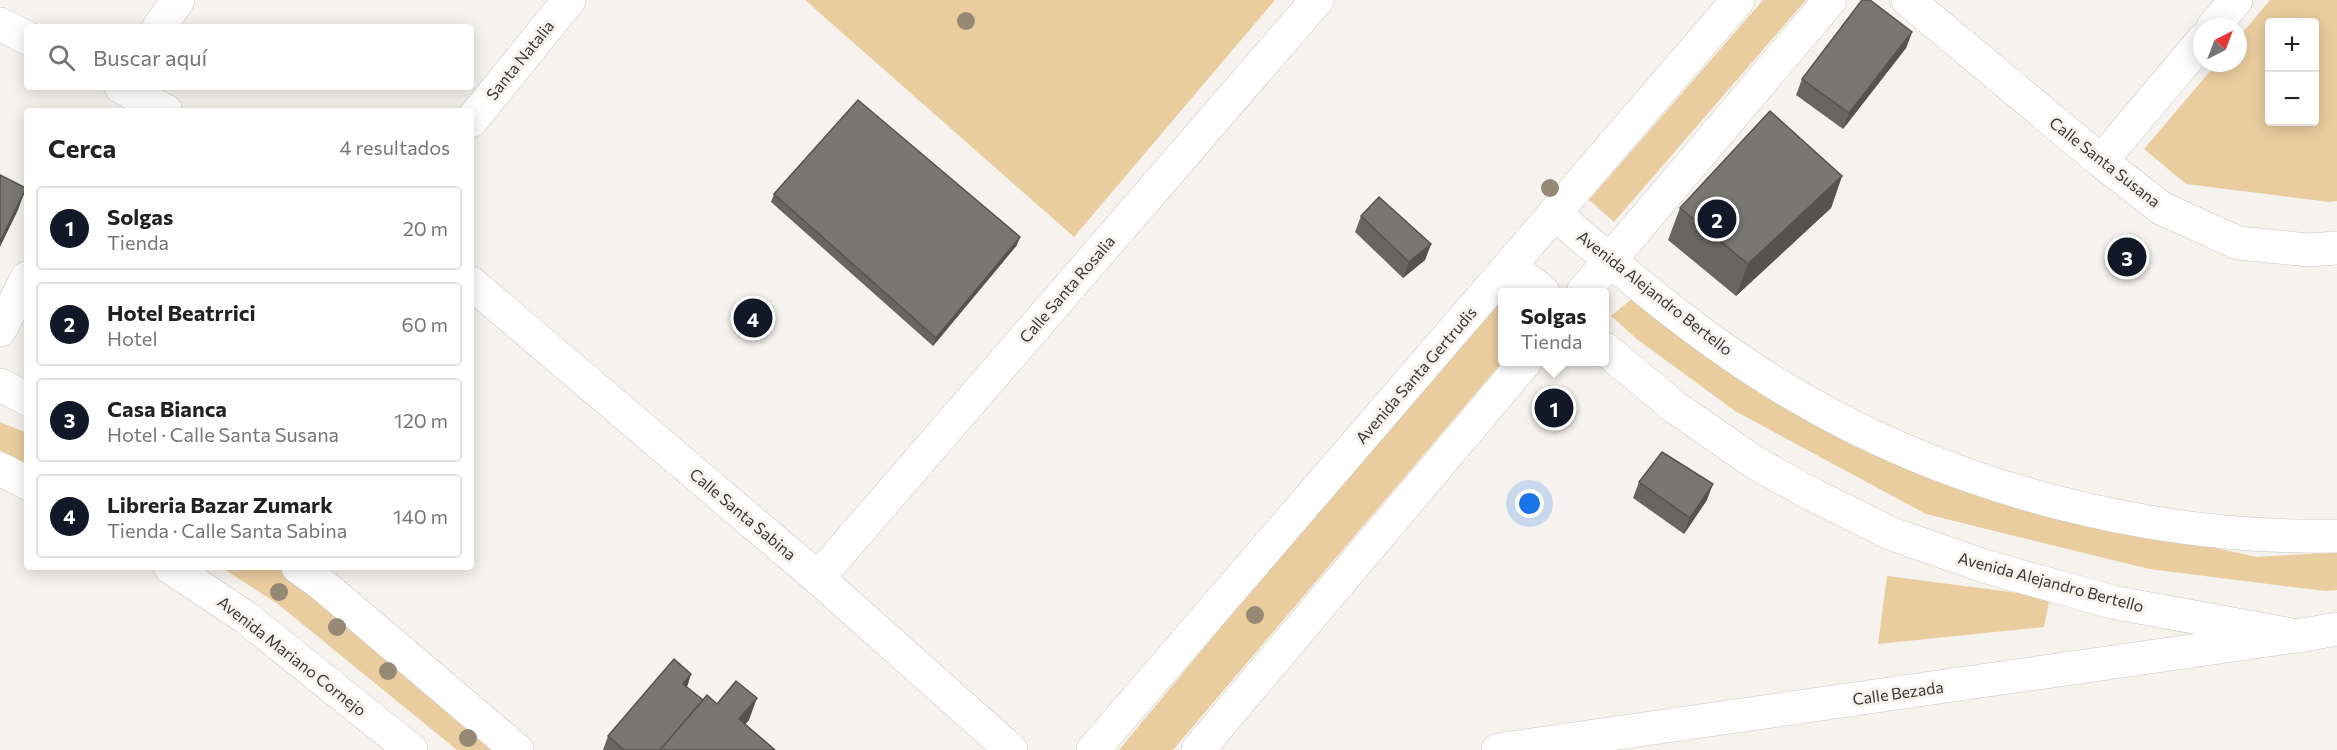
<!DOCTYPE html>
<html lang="es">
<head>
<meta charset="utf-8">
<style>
  body { margin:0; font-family:Commissioner,sans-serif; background:#f6f6f6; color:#222 }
  .controls { position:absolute; right:18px; top:18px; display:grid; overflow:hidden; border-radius:6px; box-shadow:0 3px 15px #0003 }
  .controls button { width:54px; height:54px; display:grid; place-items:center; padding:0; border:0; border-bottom:2px solid #e0e0e0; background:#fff; color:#222; font:30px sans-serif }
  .compass { position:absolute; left:2193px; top:18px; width:54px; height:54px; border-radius:50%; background:#fff; box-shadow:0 3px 15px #0003; rotate:42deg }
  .you { position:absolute; left:1530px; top:504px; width:21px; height:21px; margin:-15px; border:4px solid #fff; border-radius:50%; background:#1a73e8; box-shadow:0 0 0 9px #1a73e833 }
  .badge { display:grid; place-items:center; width:39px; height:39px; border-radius:50%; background:#111827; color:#fff; font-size:20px; font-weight:700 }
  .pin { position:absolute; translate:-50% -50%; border:3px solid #fff; box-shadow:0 2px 6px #0006 }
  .popup { position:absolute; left:1498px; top:288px; width:111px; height:78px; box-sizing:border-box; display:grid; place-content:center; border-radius:6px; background:#fff; filter:drop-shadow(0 2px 4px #0005); font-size:20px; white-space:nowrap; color:#767676 }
  .popup b { font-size:22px; color:#222 }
  .popup::after { content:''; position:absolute; left:50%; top:100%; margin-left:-12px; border:12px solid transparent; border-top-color:#fff }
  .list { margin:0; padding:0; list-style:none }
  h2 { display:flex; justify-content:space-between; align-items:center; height:78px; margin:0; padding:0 24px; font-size:26px }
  h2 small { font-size:20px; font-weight:400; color:#767676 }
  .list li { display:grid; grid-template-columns:39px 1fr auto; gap:18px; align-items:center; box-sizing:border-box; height:84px; margin:0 12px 12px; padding:0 12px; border:2px solid #e0e0e0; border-radius:6px }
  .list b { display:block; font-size:22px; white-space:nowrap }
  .list p { margin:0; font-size:20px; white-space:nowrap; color:#767676 }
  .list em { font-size:20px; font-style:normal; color:#767676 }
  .icon { flex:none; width:33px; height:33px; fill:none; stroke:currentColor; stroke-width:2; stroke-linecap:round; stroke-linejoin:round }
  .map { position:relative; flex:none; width:2337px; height:750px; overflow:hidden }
  .search { position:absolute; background:#fff; box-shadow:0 3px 15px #0003; left:24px; top:24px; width:450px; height:66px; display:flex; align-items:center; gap:15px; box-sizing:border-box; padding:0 21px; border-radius:6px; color:#767676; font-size:22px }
  .panel { position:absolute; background:#fff; box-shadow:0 3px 15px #0003; left:24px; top:108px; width:450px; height:462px; border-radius:6px }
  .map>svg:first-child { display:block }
  .green { fill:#eacd9f; fill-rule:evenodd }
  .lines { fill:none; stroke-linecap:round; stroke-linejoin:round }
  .minor-casing { stroke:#c9c6c2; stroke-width:34 }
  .major-casing { stroke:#c9c6c2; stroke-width:34 }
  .minor { stroke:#fff; stroke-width:33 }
  .major { stroke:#fff; stroke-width:33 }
  .tree { fill:#958975 }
  .wall { fill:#686663 }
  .shaded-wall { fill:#555350 }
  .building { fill:#797773; stroke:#555350; stroke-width:1.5 }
  .labels { text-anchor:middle; stroke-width:6; stroke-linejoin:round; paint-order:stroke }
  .street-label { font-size:16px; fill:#3a3937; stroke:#f6f3ef }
</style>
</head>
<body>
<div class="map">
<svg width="2337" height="750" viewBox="0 0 2337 750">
  <rect width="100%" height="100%" fill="#f6f3ef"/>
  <path class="green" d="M 805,0 L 1275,0 L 1074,237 Z
    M 1763,0 L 1806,0 L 1614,222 L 1589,200 Z
    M 2270,0 L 2337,0 L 2337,201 L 2329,202 L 2186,184 L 2144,149 L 2217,63 L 2238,63 L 2238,38 ZM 2270,22 L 2314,22 L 2314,122 L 2270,122 Z
    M 1498,293 L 1503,295 L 1503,361 L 1173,750 L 1119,750 Z
    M 1634,297 L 2063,515 L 2257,557 L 2337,552 L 2337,590 L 2325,591 L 2149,569 L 1926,514 L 1735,411 L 1638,340 L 1611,316 Z
    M 0,422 L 27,433 L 27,464 L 0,450 Z
    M 221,567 L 285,567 L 509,750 L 457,750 L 279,605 Z
    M 1887,576 L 2050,597 L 2044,627 L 1878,644 Z"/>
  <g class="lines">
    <g class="minor-casing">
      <path id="minor" d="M 1908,0 L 2101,161 L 2161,208 L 2238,243 L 2309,250 L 2337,248
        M 0,24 L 27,38
        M 159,27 L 178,0
        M 2213,27 L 2236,0
        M 121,87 L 166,111
        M 471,121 L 569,0
        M 2101,161 L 2202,41
        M 471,283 L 818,578 L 1011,750
        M 0,330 L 27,278
        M 818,578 L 1317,0
        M 1498,750 L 2289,637"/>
    </g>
    <g class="major-casing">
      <path id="major" d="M 1554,213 C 1632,280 1711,347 1800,398 C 1958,490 2155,540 2337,536
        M 1510,265 L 1543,292
        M 1583,292 L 1830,0
        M 1605,349 L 1676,408 L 1754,462 L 1813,495 L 1892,534 L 1984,566 L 2112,602 L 2297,636 L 2337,629
        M 0,385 L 27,399
        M 0,469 L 27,483
        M 170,567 L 245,617 L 411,750
        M 298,567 L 318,581 L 517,750
        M 1093,750 L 1738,0
        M 1198,750 L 1525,362"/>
    </g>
    <use href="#minor" class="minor"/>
    <use href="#major" class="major"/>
  </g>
  <g class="tree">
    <circle cx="966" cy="21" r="9"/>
    <circle cx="1550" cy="188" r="9"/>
    <circle cx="279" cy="592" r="9"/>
    <circle cx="1255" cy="615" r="9"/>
    <circle cx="337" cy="627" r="9"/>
    <circle cx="388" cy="671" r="9"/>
    <circle cx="468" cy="738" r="9"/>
  </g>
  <path class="wall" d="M 1912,32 L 1906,48 L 1843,129 L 1796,95 L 1802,79 Z
    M 1842,176 L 1831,208 L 1736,296 L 1668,240 L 1680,208 Z
    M 774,194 L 1017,245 L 933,346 L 771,202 Z
    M 1361,216 L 1431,244 L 1425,260 L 1403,278 L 1355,232 Z
    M 1639,482 L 1707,500 L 1684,534 L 1633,498 Z
    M 691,674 L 687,687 L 703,700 L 717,704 L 749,720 L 745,724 L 775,750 L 603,750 L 608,736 Z"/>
  <path class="shaded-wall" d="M 1912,32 L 1906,48 L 1843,129 L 1849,113 Z
    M 1842,176 L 1831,208 L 1736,296 L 1748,264 Z
    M 26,188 L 18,210 L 0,247 L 0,242 Z
    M 1020,237 L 1017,245 L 933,346 L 936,338 Z
    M 1431,244 L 1425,260 L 1403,278 L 1409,262 Z
    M 1713,484 L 1707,500 L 1684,534 L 1690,518 Z
    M 691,674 L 686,690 L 683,684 Z
    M 757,698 L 749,720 L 731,741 L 739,719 Z"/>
  <path class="building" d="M 1862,0 L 1870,0 L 1912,32 L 1849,113 L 1802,79 Z
    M 858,100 L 1020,237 L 936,338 L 774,194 Z
    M 1770,111 L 1842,176 L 1748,264 L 1680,208 Z
    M 0,175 L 26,188 L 0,242 Z
    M 1379,197 L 1431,244 L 1409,262 L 1361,216 Z
    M 1662,452 L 1713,484 L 1690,518 L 1639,482 Z
    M 674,659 L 691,674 L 683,684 L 703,700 L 660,750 L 624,750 L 608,736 Z
    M 736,681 L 757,698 L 739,719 L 775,750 L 660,750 L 707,695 L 717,704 Z"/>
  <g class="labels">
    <g class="street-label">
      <text transform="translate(520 60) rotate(-51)" y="6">Santa Natalia</text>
      <text transform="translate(2105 162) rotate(38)" y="6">Calle Santa Susana</text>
      <text transform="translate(1067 289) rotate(-49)" y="6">Calle Santa Rosalia</text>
      <text transform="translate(1655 293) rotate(38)" y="6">Avenida Alejandro Bertello</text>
      <text transform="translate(1416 375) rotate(-49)" y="6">Avenida Santa Gertrudis</text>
      <text transform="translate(743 514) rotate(40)" y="6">Calle Santa Sabina</text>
      <text transform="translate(2051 582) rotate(15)" y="6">Avenida Alejandro Bertello</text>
      <text transform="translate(292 656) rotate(38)" y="6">Avenida Mariano Cornejo</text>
      <text transform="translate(1898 693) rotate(-8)" y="6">Calle Bezada</text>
    </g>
  </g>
</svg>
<div class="controls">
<button>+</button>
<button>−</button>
</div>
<svg class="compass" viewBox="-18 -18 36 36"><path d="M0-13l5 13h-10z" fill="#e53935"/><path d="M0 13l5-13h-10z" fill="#767676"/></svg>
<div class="you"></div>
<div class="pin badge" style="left:1554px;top:408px">1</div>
<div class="popup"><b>Solgas</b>Tienda</div>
<div class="pin badge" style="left:1717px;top:219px">2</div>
<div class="pin badge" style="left:2127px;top:257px">3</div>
<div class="pin badge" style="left:753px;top:318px">4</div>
<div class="search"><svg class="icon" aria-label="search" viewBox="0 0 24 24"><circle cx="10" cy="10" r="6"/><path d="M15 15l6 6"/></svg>Buscar aquí</div>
<section class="panel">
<h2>Cerca<small>4 resultados</small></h2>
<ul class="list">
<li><span class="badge">1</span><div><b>Solgas</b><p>Tienda</p></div><em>20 m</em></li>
<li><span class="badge">2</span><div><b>Hotel Beatrrici</b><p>Hotel</p></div><em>60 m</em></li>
<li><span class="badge">3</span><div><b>Casa Bianca</b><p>Hotel · Calle Santa Susana</p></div><em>120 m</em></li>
<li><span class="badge">4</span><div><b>Libreria Bazar Zumark</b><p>Tienda · Calle Santa Sabina</p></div><em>140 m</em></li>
</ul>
</section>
</div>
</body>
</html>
